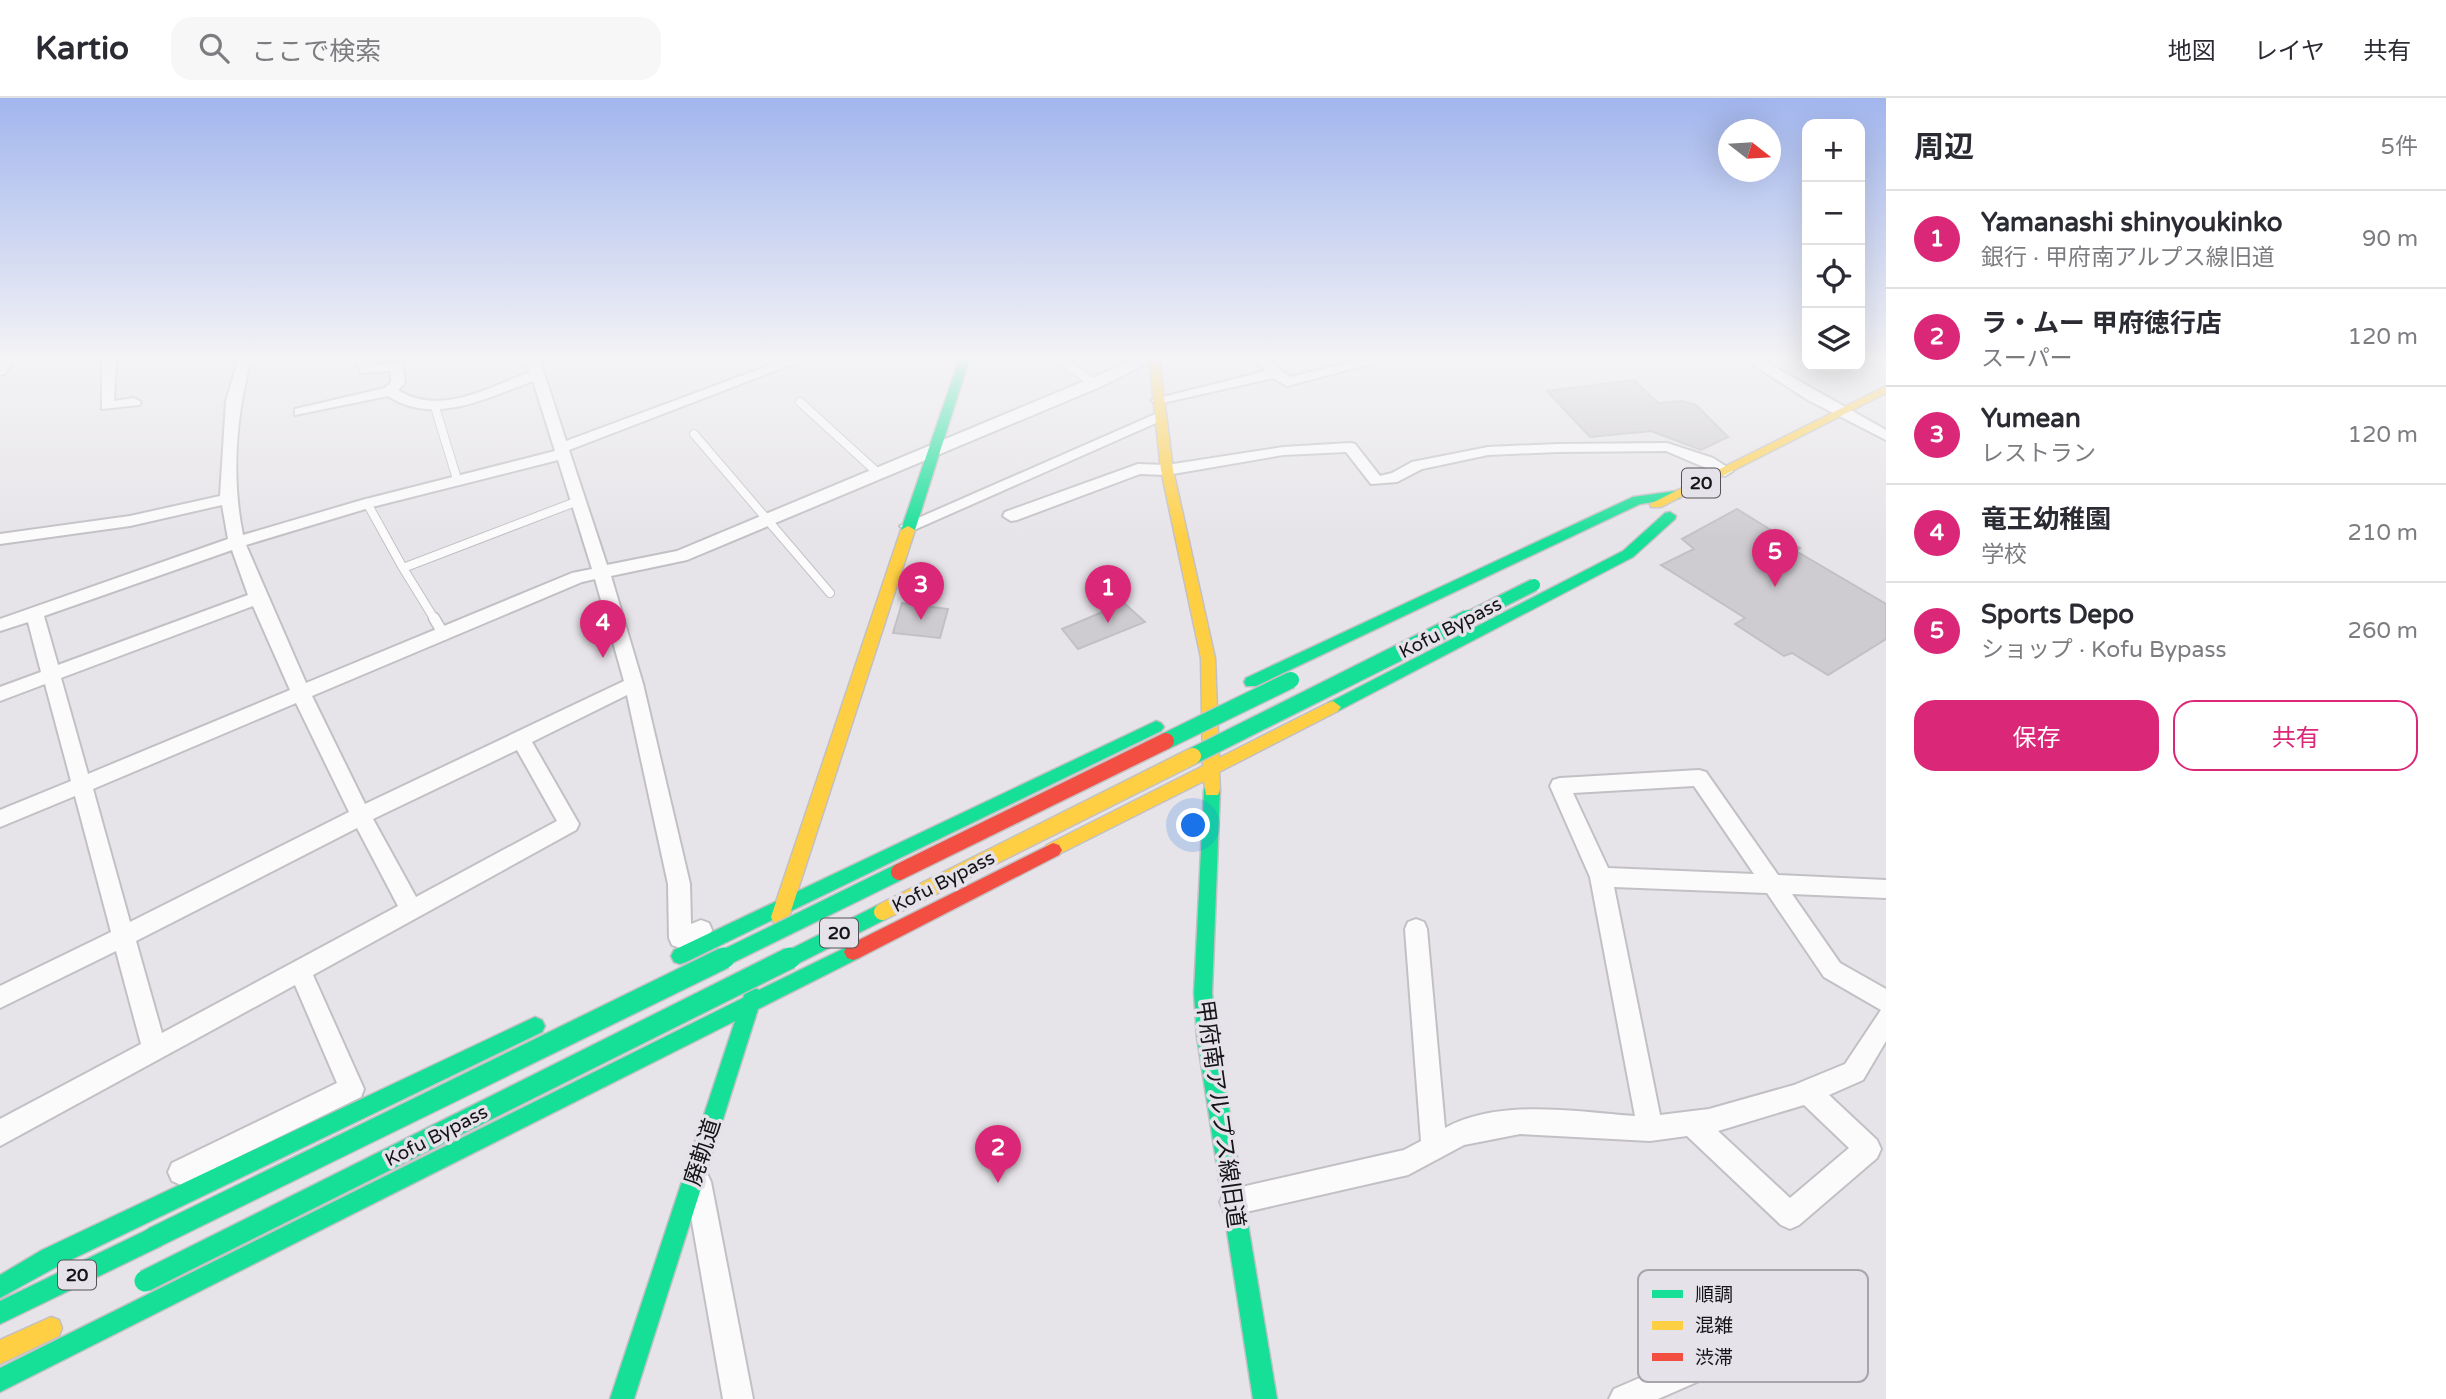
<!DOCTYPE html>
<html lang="ja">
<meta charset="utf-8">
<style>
:root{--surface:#fff;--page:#f7f7f7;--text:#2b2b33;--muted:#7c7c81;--line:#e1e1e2;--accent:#db2777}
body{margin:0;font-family:"Varela Round","Noto Sans JP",sans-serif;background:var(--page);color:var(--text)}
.controls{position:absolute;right:21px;top:21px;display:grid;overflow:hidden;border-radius:14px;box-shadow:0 7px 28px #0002}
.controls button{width:63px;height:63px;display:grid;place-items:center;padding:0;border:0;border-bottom:2px solid var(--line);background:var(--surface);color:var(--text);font:35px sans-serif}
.compass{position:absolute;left:1718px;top:21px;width:63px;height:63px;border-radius:50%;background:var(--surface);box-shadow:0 7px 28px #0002;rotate:107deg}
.you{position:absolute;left:1194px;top:728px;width:24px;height:24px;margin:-18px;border:5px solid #fff;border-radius:50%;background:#1a73e8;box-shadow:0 0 0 10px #1a73e833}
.badge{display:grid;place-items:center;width:46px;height:46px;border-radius:50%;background:var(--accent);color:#fff;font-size:23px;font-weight:700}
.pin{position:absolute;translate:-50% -58px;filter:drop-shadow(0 2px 4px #0008)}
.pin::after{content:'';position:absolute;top:37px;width:24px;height:21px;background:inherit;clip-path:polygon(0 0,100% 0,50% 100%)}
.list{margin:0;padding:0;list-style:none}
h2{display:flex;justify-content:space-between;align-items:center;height:91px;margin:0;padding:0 28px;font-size:30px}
h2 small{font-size:23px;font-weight:400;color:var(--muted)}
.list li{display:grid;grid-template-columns:46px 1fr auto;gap:21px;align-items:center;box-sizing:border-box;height:98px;padding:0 28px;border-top:2px solid var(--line)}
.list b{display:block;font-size:26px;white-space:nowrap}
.list p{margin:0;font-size:23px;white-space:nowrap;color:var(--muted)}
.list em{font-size:23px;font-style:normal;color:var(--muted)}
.actions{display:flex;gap:14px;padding:21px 28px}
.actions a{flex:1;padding:16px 0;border:2px solid var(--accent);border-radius:21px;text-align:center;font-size:24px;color:var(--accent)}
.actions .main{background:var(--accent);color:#fff}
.icon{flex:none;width:38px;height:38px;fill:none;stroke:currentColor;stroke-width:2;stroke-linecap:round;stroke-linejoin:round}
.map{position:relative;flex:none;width:1886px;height:1301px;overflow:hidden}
header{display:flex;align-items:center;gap:42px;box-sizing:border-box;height:98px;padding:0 35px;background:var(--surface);border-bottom:2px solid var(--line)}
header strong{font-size:33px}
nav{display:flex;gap:38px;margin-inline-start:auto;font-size:24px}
.search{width:490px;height:63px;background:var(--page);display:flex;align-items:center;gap:18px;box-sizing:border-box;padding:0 24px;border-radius:21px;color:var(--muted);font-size:26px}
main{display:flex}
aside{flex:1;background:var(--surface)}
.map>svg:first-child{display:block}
.building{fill:#ceccd0;stroke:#c2c0c4;stroke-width:2}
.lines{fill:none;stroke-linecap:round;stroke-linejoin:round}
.lane-far1-casing{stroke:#c2c0c4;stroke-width:10}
.lane-casing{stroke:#c2c0c4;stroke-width:13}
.street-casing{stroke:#c2c0c4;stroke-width:4}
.fast-casing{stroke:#c2c0c4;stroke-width:3}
.slow-casing{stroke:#c2c0c4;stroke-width:3}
.jam-casing{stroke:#c2c0c4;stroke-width:3}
.lane-far1{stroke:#fbfbfc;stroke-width:8}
.lane{stroke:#fbfbfc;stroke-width:10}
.street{fill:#fbfbfc;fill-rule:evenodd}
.fast{fill:#16e098;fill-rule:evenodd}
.slow{fill:#ffcf43;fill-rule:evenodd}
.jam{fill:#f24e42;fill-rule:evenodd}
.fast-bridge-far2-casing{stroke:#c2c0c4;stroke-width:15;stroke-linecap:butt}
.fast-bridge-far1-casing{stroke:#c2c0c4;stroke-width:19;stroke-linecap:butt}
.fast-bridge-casing{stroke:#c2c0c4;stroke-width:24;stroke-linecap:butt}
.slow-bridge-casing{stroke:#c2c0c4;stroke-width:19;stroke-linecap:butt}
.jam-bridge-casing{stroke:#c2c0c4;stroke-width:19;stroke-linecap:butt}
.fast-bridge-far2{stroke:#16e098;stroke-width:12}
.fast-bridge-far1{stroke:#16e098;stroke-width:16}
.fast-bridge{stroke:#16e098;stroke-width:21}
.slow-bridge{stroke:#ffcf43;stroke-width:16}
.jam-bridge{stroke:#f24e42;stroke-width:16}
.labels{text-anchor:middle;stroke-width:7;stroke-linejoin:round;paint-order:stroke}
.shield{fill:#e6e2ea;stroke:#545256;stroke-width:2}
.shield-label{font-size:18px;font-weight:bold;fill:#151416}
.street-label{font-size:19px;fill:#151416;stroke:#e6e2ea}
.near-street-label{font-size:23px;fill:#151416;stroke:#e6e2ea}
.key{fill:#e6e2ea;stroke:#a7a4aa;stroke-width:2}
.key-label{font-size:19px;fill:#151416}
</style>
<header>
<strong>Kartio</strong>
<div class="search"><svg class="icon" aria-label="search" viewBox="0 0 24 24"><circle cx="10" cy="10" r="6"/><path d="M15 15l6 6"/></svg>ここで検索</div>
<nav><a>地図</a><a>レイヤ</a><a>共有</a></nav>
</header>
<main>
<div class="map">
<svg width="1886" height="1301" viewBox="0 0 1886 1301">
<rect width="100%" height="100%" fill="#e6e4e8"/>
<path class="building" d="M 1634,282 L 1658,305 L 1682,303 L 1696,307 L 1728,339 L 1701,352 L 1651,333 L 1590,339 L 1547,293 Z
M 1737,411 L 1800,450 L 1796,453 L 1886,506 L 1886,541 L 1828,577 L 1792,555 L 1784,558 L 1735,526 L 1745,520 L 1661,467 L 1694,451 L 1682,441 Z
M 902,505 L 948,511 L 940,540 L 893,535 Z
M 1124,505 L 1145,524 L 1078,551 L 1062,531 Z"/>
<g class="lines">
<g class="lane-far1-casing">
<path id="lane-far1" d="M 1056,259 L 1095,286
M 800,304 L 879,376
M 435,309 L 457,381
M 694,336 L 830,495
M 367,405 L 403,470 L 578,403
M 403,470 L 435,522"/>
</g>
<g class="lane-casing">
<path id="lane" d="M 434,520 L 444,537"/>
</g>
<g class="street-casing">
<path id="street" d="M 0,259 L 14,259 L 5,276 L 0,277 Z
M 102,259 L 116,259 L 114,303 L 134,300 L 141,304 L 139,307 L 102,311 Z
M 239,259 L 251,261 C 236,318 231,379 243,437 L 362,402 L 555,353 L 533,283 C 486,300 434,328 388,298 L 295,317 L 295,311 L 385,290 L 391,284 L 391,273 L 361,275 L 355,259 L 369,259 L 371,267 L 402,265 L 405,285 L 398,292 C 440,319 489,289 530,274 L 525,259 L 539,259 L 566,343 L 792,259 L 811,259 L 569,352 L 607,467 L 677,453 L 1142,259 L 1160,259 L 1100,289 L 687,462 L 611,478 L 643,586 L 690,786 L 691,826 L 701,822 L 709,825 L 712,832 L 709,839 L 680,850 L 672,847 L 669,840 L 668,786 L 627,597 L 532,644 L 579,726 L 576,732 L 313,877 L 364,991 L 361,999 L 181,1087 L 172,1083 L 168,1074 L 172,1065 L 337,985 L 295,887 L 0,1048 L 0,1021 L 141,946 L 116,853 L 0,910 L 0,888 L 111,834 L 75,698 L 0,729 L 0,712 L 71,683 L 45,586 L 0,603 L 0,589 L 41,574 L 28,524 L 0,533 L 0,521 L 228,441 L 222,407 L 130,428 L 0,446 L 0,436 L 130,418 L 220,398 L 226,303 ZM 558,362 L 592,471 L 572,475 L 306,585 L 246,447 L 372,409 ZM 232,452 L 248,497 L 58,567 L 44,518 ZM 595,481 L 624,583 L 365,706 L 312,598 L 582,484 ZM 253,508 L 290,592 L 88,676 L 61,580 ZM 296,605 L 349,714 L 130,824 L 93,691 ZM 517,652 L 557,723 L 416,799 L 373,721 ZM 357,730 L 398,808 L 162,935 L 136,843 Z
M 1249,259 L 1264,259 L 1290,279 L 1373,259 L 1396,259 L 1287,288 L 1273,280 L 1158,306 L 1151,302 L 1266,273 Z
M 1741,259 L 1757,259 L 1886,332 L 1886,342 L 1808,302 Z
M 1160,314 L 1165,315 L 1165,321 L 914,432 L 908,433 L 900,428 Z
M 1350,345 L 1355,346 L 1380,378 L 1392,375 L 1412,364 L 1488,349 L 1558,346 L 1667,345 L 1713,360 L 1733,373 L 1725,378 L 1666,353 L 1558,354 L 1488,357 L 1422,371 L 1397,384 L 1371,386 L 1346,354 L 1283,357 L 1167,377 L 1140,376 L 1017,422 L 1011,423 L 1003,418 L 1005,414 L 1138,366 L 1167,367 L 1283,349 Z
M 1699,672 L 1706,674 L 1778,777 L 1886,782 L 1886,800 L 1792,796 L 1840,865 L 1886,891 L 1886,943 L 1863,982 L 1829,997 L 1877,1042 L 1881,1051 L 1877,1060 L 1799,1127 L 1790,1131 L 1781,1127 L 1687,1038 L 1650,1043 L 1520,1036 L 1464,1047 L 1408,1077 L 1233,1117 L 1224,1113 L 1220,1104 L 1224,1095 L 1233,1091 L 1404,1052 L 1421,1043 L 1405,831 L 1408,824 L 1416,821 L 1424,824 L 1427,831 L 1445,1030 C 1500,1000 1575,1014 1635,1018 L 1590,779 L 1550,688 L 1553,682 L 1560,680 ZM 1694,688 L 1754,776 L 1608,770 L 1573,695 ZM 1614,789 L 1767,795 L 1824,879 L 1881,912 L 1845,966 L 1794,987 L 1709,1011 L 1660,1017 ZM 1804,1007 L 1849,1050 L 1790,1100 L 1718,1033 Z
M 698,1071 L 707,1075 L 711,1084 L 753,1301 L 723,1301 L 685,1084 L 689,1075 Z
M 1783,1218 L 1793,1222 L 1797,1232 L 1793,1242 L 1658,1301 L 1609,1301 L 1614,1291 Z"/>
</g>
<g class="fast-casing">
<path id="fast" d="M 960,259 L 970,259 L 915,432 L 908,436 L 903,435 L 901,432 Z
M 1676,393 L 1680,394 L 1680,400 L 1640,406 L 1256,588 L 1246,588 L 1244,584 L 1246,580 L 1633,399 Z
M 1670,414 L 1676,418 L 1675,421 L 1633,459 L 1338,613 L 1328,613 L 1325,609 L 1328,605 L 1623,453 L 1665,415 Z
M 1156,623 L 1161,625 L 1164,629 L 1161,633 L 686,864 L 680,866 L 674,864 L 671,858 L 674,852 Z
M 1212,685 L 1218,687 L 1220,692 L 1212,895 L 1217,939 L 1277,1301 L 1253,1301 L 1197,939 L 1194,895 L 1204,692 L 1206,687 Z
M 853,846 L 859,848 L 862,854 L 859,860 L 758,911 L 634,1301 L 610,1301 L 735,923 L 0,1294 L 0,1270 L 743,900 L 746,892 L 753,889 L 759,892 Z
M 535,919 L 542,922 L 545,928 L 542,934 L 58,1168 L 0,1200 L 0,1177 L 42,1152 Z
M 153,1129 L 161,1132 L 164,1140 L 161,1148 L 0,1226 L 0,1203 Z"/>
</g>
<g class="slow-casing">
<path id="slow" d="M 1149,259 L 1159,259 L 1173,372 L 1215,560 L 1219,660 L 1328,605 L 1333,603 L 1341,609 L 1338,613 L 1219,674 L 1220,692 L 1218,697 L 1206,697 L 1204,683 L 1053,759 L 1047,757 L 1044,752 L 1047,747 L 1203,668 L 1201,560 L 1161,372 Z
M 1886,288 L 1886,295 L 1661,409 L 1651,409 L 1650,406 Z
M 908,428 L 915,432 L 789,819 L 786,825 L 780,827 L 774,825 L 771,819 L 901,432 Z
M 51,1219 L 59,1222 L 62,1230 L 59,1238 L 0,1266 L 0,1242 Z"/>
</g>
<g class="jam-casing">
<path id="jam" d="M 1053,745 L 1059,747 L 1062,752 L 1059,757 L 859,860 L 853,862 L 847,860 L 844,854 L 847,848 Z"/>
</g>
<use href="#lane-far1" class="lane-far1"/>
<use href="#lane" class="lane"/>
<use href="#street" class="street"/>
<use href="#fast" class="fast"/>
<use href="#slow" class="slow"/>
<use href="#jam" class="jam"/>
<g class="fast-bridge-far2-casing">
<path id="fast-bridge-far2" d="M 1464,522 L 1534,487"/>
</g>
<g class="fast-bridge-far1-casing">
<path id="fast-bridge-far1" d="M 1166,643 L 1291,582
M 1193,658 L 1468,520
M 720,862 L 899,774
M 787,862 L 882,814"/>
</g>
<g class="fast-bridge-casing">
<path id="fast-bridge" d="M 153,1140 L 724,860
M 145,1183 L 790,860"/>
</g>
<g class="slow-bridge-casing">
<path id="slow-bridge" d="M 882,814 L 1193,658"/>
</g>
<g class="jam-bridge-casing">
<path id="jam-bridge" d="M 899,774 L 1166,643"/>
</g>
<use href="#fast-bridge-far2" class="fast-bridge-far2"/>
<use href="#fast-bridge-far1" class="fast-bridge-far1"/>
<use href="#fast-bridge" class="fast-bridge"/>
<use href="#slow-bridge" class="slow-bridge"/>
<use href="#jam-bridge" class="jam-bridge"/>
</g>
<linearGradient id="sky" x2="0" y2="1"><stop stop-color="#a2b6ee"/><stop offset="0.59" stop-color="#f4f3f5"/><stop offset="1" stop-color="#f4f3f5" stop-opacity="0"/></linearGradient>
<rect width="1886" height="441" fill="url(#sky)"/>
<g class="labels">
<g class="shield">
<rect x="1682" y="370.5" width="38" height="29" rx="5"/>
<rect x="820" y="820.5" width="38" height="29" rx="5"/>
<rect x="58" y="1162.5" width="38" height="29" rx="5"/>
</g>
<g class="shield-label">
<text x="1701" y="391">20</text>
<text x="839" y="841">20</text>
<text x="77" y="1183">20</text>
</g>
<g class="street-label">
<text transform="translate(1450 529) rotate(-27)" y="7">Kofu Bypass</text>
<text transform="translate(943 783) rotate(-27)" y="7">Kofu Bypass</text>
<text transform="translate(436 1037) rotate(-27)" y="7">Kofu Bypass</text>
</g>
<g class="near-street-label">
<text transform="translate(1221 1016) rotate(82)" y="8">甲府南アルプス線旧道</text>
<text transform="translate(702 1054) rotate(-72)" y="8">廃軌道</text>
</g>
</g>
<rect x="1638" y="1172" width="230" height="112" rx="10" class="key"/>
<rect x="1652" y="1192" width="31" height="8" fill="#16e098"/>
<rect x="1652" y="1223" width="31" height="9" fill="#ffcf43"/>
<rect x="1652" y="1255" width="31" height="8" fill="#f24e42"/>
<g class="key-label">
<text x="1695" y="1203">順調</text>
<text x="1695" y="1234">混雑</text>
<text x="1695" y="1266">渋滞</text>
</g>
</svg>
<div class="controls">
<button>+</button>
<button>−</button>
<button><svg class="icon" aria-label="locate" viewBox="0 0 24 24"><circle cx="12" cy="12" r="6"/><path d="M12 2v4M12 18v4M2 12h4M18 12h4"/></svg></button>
<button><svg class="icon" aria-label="layers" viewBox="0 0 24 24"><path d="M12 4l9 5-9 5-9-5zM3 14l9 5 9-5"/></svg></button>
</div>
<svg class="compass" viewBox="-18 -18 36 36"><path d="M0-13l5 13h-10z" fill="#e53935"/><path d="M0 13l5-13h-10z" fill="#7c7c81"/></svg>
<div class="you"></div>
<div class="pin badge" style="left:1108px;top:525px">1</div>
<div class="pin badge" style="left:998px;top:1085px">2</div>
<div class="pin badge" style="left:921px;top:522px">3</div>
<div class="pin badge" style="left:603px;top:560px">4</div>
<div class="pin badge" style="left:1775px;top:489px">5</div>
</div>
<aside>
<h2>周辺<small>5件</small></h2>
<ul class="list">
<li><span class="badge">1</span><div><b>Yamanashi shinyoukinko</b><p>銀行 · 甲府南アルプス線旧道</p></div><em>90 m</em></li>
<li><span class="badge">2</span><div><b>ラ・ムー 甲府徳行店</b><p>スーパー</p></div><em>120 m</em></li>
<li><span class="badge">3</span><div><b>Yumean</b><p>レストラン</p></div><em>120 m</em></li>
<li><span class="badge">4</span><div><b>竜王幼稚園</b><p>学校</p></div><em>210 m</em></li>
<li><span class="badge">5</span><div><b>Sports Depo</b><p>ショップ · Kofu Bypass</p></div><em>260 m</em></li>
</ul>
<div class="actions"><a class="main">保存</a><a>共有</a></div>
</aside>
</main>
